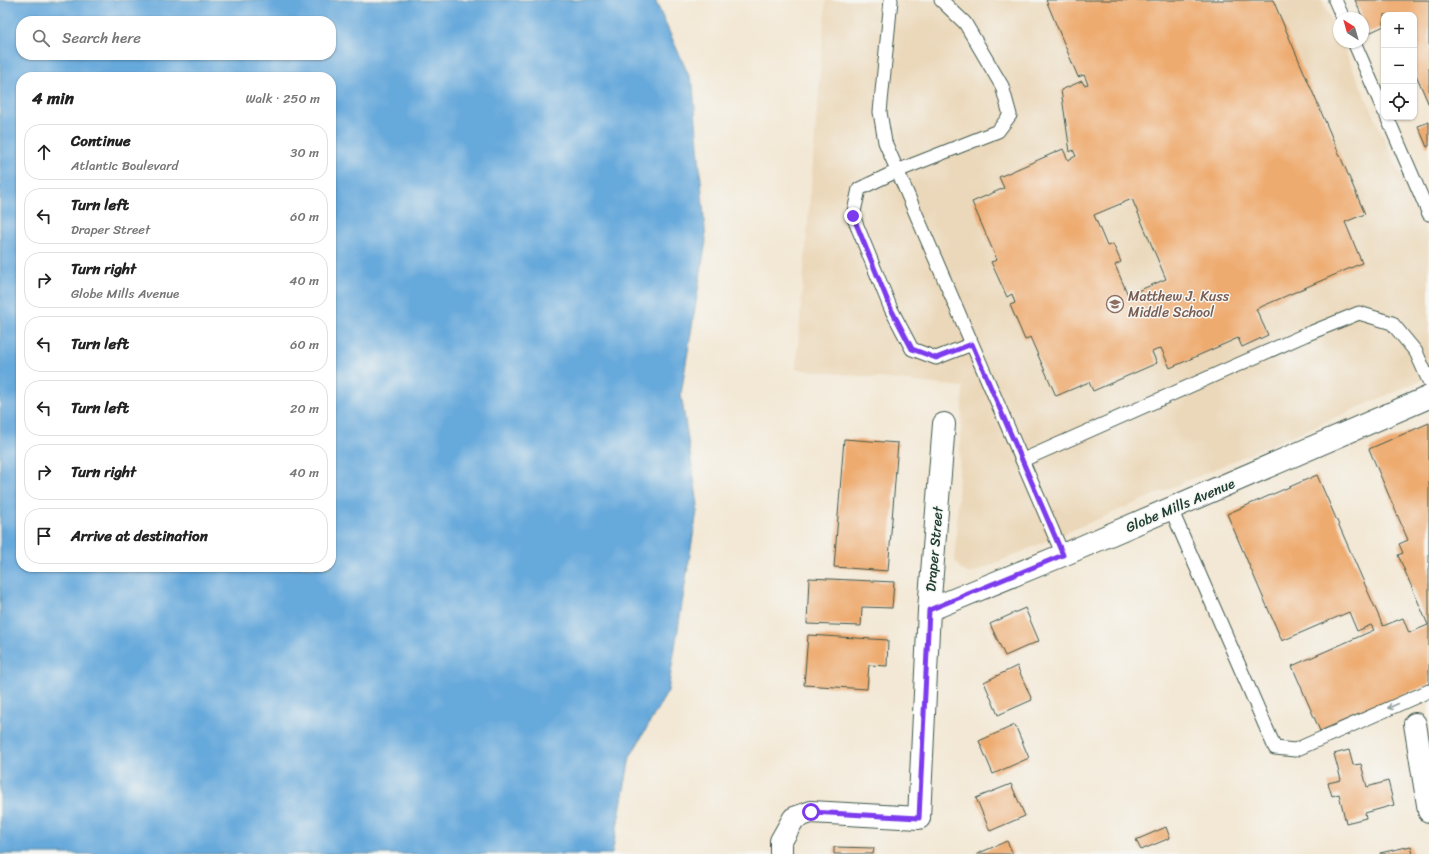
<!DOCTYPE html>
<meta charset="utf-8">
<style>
:root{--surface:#fff;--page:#f2f2f2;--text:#222;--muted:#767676;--line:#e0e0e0}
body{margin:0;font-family:Sriracha,sans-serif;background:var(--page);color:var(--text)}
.controls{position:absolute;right:12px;top:12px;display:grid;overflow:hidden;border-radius:8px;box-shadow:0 1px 3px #0004}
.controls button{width:36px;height:36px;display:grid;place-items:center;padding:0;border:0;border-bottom:1px solid var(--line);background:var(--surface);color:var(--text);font:20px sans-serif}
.compass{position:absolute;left:1333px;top:12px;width:36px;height:36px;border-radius:50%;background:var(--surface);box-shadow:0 1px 3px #0004;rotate:323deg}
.stop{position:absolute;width:12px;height:12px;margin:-9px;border:3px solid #7c3aed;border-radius:50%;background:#fff}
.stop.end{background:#7c3aed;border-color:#fff;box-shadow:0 1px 4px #0008}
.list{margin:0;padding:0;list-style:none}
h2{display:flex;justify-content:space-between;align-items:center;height:52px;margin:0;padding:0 16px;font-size:17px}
h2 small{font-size:13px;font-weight:400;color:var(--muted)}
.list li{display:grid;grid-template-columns:26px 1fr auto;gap:12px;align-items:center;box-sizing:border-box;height:56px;margin:0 8px 8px;padding:0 8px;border:1px solid var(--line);border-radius:16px}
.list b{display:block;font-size:15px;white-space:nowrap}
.list p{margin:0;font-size:13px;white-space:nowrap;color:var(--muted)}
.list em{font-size:13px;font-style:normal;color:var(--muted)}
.icon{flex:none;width:22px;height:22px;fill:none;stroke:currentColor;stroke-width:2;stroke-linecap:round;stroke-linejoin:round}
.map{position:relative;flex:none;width:1429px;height:854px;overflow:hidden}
.search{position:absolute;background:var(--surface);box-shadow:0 1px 3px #0004;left:16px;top:16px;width:320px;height:44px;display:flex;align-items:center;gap:10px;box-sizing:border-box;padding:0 14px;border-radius:16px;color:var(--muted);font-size:15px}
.panel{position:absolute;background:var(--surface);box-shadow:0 1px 3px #0004;left:16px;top:72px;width:320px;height:500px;border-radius:16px}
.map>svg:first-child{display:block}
.built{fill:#ebd8ba}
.water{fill:#66a9db;stroke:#427388;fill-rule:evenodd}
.building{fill:#eeab70;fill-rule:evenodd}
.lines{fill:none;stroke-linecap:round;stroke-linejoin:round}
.lane-casing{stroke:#3f574c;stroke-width:15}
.street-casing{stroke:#3f574c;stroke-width:24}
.lane{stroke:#fff;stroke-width:13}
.street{stroke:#fff;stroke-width:22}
.oneway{stroke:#8f9e9a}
.route{stroke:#7c3aed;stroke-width:5}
.labels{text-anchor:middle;stroke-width:3;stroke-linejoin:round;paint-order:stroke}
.education-label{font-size:14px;fill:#785e54;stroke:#f6f6f2;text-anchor:start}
.street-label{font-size:14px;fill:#1f3d34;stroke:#f6f6f2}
</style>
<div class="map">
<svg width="1429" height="854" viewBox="0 0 1429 854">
<rect width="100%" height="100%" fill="#f6f6f2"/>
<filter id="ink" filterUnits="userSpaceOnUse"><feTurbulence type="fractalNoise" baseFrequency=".025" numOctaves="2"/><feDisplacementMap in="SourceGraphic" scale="8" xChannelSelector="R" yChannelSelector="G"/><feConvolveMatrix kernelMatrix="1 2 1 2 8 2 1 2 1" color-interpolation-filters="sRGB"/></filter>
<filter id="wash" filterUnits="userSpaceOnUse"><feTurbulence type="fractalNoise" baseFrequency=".012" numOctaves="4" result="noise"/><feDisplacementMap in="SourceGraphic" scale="16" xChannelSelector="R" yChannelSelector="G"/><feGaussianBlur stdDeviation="0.9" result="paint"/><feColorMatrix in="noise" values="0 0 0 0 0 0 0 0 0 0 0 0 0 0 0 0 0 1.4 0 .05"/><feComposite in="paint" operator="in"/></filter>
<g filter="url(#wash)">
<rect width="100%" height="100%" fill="#f3e8d5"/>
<path class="built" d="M 826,0 L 1322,0 L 1339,38 L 1339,42 L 1341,42 L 1429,238 L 1429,377 L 970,574 L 961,570 L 955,561 L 963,387 L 796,369 Z"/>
<path class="water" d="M 0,0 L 655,0 L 693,85 L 706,241 L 681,394 L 698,505 L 668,691 L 630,757 L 612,854 L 0,854 ZM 21,21 L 331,21 L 331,55 L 21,55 ZM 21,77 L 331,77 L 331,567 L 21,567 Z"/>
<g id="blocks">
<path class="building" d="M 1046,0 L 1273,0 L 1365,214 L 1345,222 L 1362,263 L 1256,309 L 1268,335 L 1242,347 L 1238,338 L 1170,368 L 1161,348 L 1152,352 L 1157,363 L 1093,391 L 1089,382 L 1056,396 L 1030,337 L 1025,340 L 1010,305 L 1015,303 L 1012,294 L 1007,297 L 991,262 L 997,260 L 972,202 L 1004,188 L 999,177 L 1063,149 L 1068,160 L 1076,156 L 1073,150 L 1070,152 L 1061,90 L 1082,81 L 1084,85 L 1088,84 L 1084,75 L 1078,77 ZM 1132,199 L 1166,279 L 1128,295 L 1115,265 L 1121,262 L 1113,244 L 1107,246 L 1094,215 Z
M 1355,0 L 1429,0 L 1429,105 L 1414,70 L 1414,15 L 1384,15 L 1384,26 L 1369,33 Z
M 1429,122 L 1429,146 L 1427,147 L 1418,126 Z
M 1429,423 L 1429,684 L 1320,731 L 1292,666 L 1374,630 L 1371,625 L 1357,631 L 1349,612 L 1282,641 L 1227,514 L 1317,475 L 1383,626 L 1403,618 L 1409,633 L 1428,625 L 1398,555 L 1403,553 L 1399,544 L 1408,540 L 1369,449 Z
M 844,439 L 898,443 L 888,571 L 834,567 Z
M 809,578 L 894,582 L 892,608 L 862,607 L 861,626 L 807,624 Z
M 1025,608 L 1039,641 L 1005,656 L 990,624 Z
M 808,635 L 888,640 L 887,666 L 869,665 L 867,689 L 804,685 Z
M 1017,666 L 1032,700 L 998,715 L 984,682 Z
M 1015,725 L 1029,758 L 993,774 L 979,741 Z
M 1349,750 L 1353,765 L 1361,764 L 1367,787 L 1388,781 L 1394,805 L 1365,813 L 1366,818 L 1346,823 L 1339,794 L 1332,796 L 1328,783 L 1341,780 L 1334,754 Z
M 1011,784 L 1025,816 L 990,831 L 976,798 Z
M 1166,827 L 1170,838 L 1141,850 L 1136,840 Z
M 1007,841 L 1013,854 L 977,854 Z
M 1411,846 L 1413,854 L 1380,854 L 1380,853 Z
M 834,847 L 874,848 L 873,854 L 834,854 Z"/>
</g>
</g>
<g filter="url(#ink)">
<use href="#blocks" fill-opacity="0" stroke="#3f574c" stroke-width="1"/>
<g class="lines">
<g class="lane-casing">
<path id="lane" d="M 891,0 L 880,112 L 885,142 L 1063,555
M 941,0 L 965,23 L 1002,86 L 1010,115 L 998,131 L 897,171 L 859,189 L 853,216 L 891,309 L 912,349 L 936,358 L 972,344
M 1335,0 L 1343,18
M 1354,42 L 1384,111
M 1387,117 L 1429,214
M 1023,460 L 1305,335 L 1359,313 L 1392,323 L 1416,352 L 1429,381
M 1171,509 L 1275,748 L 1295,750 L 1429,691"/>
</g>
<g class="street-casing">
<path id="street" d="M 929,610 L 1063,555 L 1429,397
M 1415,724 L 1429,811
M 781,854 L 781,841 L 794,818 L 811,812 L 919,818 L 929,610 L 944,424"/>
</g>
<use href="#lane" class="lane"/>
<use href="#street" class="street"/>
</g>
<defs><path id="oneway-shaft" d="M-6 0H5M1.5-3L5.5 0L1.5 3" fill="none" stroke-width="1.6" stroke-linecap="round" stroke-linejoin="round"/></defs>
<use class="oneway" href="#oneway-shaft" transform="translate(1393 706) rotate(156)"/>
</g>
<g class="lines" filter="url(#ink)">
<path class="route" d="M 811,812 L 919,818 L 929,610 L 1063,555 L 972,344 L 936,358 L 912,349 L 891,309 L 853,216"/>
</g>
<defs>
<g id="school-ring" transform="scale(0.9)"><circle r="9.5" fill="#f6f6f2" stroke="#8d6e63" stroke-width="1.5"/><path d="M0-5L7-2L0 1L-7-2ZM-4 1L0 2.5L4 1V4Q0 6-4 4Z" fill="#8d6e63"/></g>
</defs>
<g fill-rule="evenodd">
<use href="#school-ring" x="1115" y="304"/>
</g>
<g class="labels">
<g class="education-label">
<text x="1128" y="301">Matthew J. Kuss<tspan x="1128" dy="16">Middle School</tspan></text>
</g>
<g class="street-label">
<text transform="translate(1180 505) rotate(-23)" y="5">Globe Mills Avenue</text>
<text transform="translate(934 549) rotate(-85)" y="5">Draper Street</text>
</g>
</g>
</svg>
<div class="controls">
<button>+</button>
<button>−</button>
<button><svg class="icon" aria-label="locate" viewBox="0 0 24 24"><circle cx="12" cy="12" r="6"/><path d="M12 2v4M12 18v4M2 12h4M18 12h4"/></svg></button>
</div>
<svg class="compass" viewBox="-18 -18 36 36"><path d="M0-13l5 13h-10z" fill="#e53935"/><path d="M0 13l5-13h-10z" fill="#767676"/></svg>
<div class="stop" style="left:811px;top:812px"></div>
<div class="stop end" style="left:853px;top:216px"></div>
<div class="search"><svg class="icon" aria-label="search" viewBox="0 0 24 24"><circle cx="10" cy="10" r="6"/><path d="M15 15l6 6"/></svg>Search here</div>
<section class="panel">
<h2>4 min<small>Walk · 250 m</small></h2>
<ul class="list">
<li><svg class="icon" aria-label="ahead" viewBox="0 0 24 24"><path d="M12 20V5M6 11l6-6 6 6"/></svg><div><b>Continue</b><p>Atlantic Boulevard</p></div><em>30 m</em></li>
<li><svg class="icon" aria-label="left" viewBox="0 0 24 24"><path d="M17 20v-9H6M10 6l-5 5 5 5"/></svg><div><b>Turn left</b><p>Draper Street</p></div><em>60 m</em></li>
<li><svg class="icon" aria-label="right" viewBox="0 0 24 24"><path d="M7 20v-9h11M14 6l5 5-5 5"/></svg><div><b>Turn right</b><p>Globe Mills Avenue</p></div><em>40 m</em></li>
<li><svg class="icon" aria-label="left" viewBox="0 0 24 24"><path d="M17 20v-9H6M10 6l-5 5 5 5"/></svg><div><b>Turn left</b></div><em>60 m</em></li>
<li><svg class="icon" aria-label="left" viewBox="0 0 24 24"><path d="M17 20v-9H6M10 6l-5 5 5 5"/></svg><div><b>Turn left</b></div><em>20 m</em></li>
<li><svg class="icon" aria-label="right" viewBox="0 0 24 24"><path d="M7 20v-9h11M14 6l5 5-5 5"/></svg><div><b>Turn right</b></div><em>40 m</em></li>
<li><svg class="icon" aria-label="arrive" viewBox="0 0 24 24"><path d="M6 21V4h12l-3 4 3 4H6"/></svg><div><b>Arrive at destination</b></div></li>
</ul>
</section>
</div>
